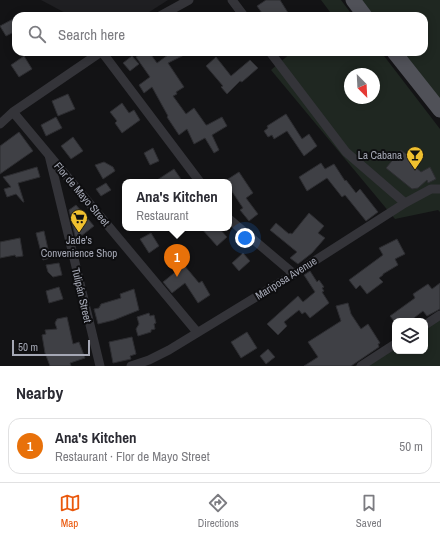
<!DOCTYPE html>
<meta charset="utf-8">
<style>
:root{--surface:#fff;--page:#f2f2f3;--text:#2b2b33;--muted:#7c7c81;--line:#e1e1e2;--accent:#ea580c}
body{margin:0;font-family:"Archivo Narrow",sans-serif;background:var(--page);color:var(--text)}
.controls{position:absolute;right:12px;bottom:12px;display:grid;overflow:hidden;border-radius:8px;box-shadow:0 2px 10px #0003}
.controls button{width:36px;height:36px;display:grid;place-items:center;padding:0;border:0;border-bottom:1px solid var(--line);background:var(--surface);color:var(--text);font:20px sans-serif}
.compass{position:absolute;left:344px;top:68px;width:36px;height:36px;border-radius:50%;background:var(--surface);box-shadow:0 2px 10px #0003;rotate:156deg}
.scale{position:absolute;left:12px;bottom:10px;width:78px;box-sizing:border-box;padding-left:4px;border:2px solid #a5a8b5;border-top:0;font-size:11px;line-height:14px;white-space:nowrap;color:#a5a8b5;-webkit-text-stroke:3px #0e0e10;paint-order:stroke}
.you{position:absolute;left:245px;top:238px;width:14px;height:14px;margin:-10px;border:3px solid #fff;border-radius:50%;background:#1a73e8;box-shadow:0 0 0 6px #1a73e833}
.badge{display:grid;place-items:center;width:26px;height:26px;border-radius:50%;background:var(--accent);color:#fff;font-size:13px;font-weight:700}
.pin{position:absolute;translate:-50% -33px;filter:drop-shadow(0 1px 2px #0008)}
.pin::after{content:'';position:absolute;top:21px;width:14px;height:12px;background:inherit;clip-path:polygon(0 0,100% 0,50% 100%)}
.popup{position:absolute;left:122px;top:179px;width:110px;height:52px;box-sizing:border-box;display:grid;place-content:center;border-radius:8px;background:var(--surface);filter:drop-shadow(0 1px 3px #0005);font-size:13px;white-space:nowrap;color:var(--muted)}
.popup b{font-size:15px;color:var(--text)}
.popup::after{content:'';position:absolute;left:50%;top:100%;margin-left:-8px;border:8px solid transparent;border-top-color:var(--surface)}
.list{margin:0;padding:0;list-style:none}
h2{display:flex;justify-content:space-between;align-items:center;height:52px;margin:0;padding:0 16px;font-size:17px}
h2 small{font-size:13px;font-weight:400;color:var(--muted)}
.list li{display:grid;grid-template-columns:26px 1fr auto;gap:12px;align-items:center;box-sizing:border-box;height:56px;margin:0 8px 8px;padding:0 8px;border:1px solid var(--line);border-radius:12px}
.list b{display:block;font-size:15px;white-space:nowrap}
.list p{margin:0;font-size:13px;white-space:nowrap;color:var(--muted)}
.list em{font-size:13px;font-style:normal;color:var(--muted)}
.icon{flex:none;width:22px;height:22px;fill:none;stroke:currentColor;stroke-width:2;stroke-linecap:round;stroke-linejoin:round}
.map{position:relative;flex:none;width:440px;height:366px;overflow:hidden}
.search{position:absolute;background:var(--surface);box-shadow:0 2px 10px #0003;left:12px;right:12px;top:12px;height:44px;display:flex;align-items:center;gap:10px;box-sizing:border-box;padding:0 14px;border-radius:12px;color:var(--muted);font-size:15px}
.sheet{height:116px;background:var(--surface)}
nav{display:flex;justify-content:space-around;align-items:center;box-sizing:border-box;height:56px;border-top:1px solid var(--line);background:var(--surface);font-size:11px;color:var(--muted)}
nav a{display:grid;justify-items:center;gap:2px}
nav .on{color:var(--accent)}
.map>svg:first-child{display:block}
.built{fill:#1f1f22}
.green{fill:#1f2721;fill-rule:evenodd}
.building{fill:#3f4045;stroke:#2d2d31}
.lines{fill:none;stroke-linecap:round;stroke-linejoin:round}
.street{stroke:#343439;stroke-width:9}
.primary{stroke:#505158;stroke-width:15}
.labels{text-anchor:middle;stroke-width:4;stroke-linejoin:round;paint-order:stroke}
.poi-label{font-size:11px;fill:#a5a8b5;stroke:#0e0e10;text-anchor:end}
.street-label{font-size:11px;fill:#a5a8b5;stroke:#0e0e10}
</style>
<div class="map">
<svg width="440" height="366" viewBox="0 0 440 366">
<rect width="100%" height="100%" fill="#131315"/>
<path class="built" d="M 41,0 L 168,0 L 143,16 L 71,16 Z"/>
<path class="green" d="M 321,0 L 341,0 L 353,16 L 333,16 Z
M 357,0 L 440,0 L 440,109 L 397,52 L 424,52 L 424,16 L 370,16 Z
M 292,52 L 381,52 L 440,129 L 440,212 L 438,210 L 395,219 L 271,70 ZM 350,74 L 374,74 L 374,98 L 350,98 Z
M 440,312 L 440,366 L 355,366 L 395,341 L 395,351 L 425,351 L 425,321 Z"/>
<path class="building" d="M 266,0 L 280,0 L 290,16 L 264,16 L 257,6 Z
M 13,19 L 16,25 L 16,31 L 6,36 L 0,26 Z
M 143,52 L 149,52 L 157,63 L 172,52 L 190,52 L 168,63 L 184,87 L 176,92 L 177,94 L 173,96 L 186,114 L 194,108 L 206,125 L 207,125 L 222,117 L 227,126 L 212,135 L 219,150 L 214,153 L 205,138 L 194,144 L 187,129 L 179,135 L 167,117 L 168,116 L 152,87 L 144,93 L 139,85 L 150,77 L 136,57 Z
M 24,56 L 32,69 L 19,77 L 11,65 Z
M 132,56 L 139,64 L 130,71 L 123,63 Z
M 216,57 L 231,76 L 250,60 L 258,68 L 242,82 L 240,81 L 227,94 L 221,87 L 223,86 L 206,66 Z
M 68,94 L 75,109 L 58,116 L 52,101 Z
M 122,103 L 129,113 L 134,110 L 140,120 L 122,133 L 115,123 L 117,121 L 110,112 Z
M 286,114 L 302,139 L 309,134 L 317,146 L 304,156 L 287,131 L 274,139 L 272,135 L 268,137 L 264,131 L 268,128 L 267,126 Z
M 56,117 L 62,128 L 46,136 L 41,125 Z
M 19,132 L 33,151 L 0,174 L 0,146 Z
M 73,137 L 83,151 L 71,159 L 61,146 Z
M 153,148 L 159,161 L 150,165 L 144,153 Z
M 401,150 L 410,157 L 413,165 L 421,172 L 430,167 L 436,179 L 428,183 L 427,180 L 418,188 L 412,189 L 386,168 Z
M 104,162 L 113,167 L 115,171 L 103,179 L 95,165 Z
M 321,163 L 325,169 L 334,164 L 345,181 L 346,180 L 356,193 L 360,189 L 378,212 L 366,221 L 345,195 L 342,197 L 327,178 L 307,191 L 299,177 Z
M 37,167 L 40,177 L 18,183 L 24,202 L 23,202 L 16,194 L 7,197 L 4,189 L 11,187 L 3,177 Z
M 174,169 L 183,182 L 154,182 Z
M 239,172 L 253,193 L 246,198 L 258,214 L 249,221 L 240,210 L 243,208 L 229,187 L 229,182 L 225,181 Z
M 106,183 L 111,190 L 101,196 L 96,189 Z
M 76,205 L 94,226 L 76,240 L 69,210 Z
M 309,213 L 324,226 L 318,233 L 325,238 L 312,253 L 298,264 L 290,258 L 297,252 L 270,230 L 276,223 L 289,234 L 290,233 L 292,234 Z
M 201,228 L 219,228 L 227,237 L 217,246 Z
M 44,231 L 50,258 L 43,260 L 36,233 Z
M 151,233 L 159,246 L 149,253 L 140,239 Z
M 20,238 L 23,256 L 16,257 L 15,255 L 0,258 L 0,242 Z
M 397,239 L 405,254 L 395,259 L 398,265 L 383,274 L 383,275 L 379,278 L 383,282 L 367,294 L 360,285 L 356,289 L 349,280 L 383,255 L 379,248 Z
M 243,253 L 250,261 L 239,271 L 232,263 Z
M 59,263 L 62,275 L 53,277 L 48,272 L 46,265 Z
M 184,265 L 199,283 L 202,281 L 210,295 L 198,303 L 185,283 L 172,293 L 163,282 Z
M 310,271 L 317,282 L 319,280 L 324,287 L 322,288 L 324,291 L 322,292 L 329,303 L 310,318 L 305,312 L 302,314 L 299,310 L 284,322 L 287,326 L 278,335 L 267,324 L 298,296 L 303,302 L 315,292 L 304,275 Z
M 440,283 L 440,309 L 427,316 L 423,311 L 410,321 L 394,321 L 390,316 L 415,298 L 413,294 L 428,284 L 432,289 Z
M 59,287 L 63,299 L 49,303 L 46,291 Z
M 134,289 L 139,310 L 114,320 L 98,324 L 94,309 L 99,308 L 101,304 L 121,298 L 120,294 Z
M 348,303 L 351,314 L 361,329 L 368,324 L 380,343 L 378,344 L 379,347 L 351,366 L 304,366 L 318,357 L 308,342 L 341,321 L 336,306 Z
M 149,313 L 150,316 L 154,315 L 156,323 L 154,324 L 155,329 L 151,330 L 151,332 L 138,336 L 136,329 L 139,324 L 137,317 Z
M 67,317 L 73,344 L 79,342 L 85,358 L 70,363 L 71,366 L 50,366 L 45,353 L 42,335 L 46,334 L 45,330 L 57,329 L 55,323 L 57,319 Z
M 247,332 L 257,348 L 241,358 L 231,342 Z
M 132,337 L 136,354 L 130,356 L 131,359 L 113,363 L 109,342 Z
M 268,349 L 275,357 L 266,364 L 260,356 Z"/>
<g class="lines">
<path class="street" d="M 232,0 L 244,16
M 160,16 L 189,0
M 102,52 L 200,182
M 270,52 L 346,152 L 405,203
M 13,112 L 197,332
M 0,124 L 13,112 L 101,52
M 49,155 L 100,366
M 229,219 L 294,274
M 425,325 L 440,315
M 131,366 L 149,360 L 169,350 L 294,274 L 405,203 L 431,189 L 440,189
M 361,366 L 395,344"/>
<path class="primary" d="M 353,0 L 365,16
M 394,52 L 440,110"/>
</g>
<defs>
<g id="bar-pin" transform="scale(0.9)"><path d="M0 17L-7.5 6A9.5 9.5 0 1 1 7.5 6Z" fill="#f0c02f" stroke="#0e0e10"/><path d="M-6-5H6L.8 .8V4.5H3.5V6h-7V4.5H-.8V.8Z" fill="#111"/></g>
<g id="supermarket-pin" transform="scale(0.9)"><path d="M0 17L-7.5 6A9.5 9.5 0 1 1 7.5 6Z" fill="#f0c02f" stroke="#0e0e10"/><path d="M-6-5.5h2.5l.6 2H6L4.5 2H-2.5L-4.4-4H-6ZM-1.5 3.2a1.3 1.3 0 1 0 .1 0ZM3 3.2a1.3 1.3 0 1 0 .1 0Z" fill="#111"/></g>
</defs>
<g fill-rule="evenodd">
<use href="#bar-pin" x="415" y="155"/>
<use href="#supermarket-pin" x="79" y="218"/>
</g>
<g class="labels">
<g class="poi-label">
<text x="402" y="159">La Cabana</text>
<text x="79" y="244" text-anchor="middle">Jade's<tspan x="79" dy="13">Convenience Shop</tspan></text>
</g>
<g class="street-label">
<text transform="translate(82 194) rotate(50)" y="4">Flor de Mayo Street</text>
<text transform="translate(286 278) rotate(-32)" y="4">Mariposa Avenue</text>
<text transform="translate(82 295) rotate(77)" y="4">Tulipán Street</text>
</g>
</g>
</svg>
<div class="controls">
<button><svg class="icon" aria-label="layers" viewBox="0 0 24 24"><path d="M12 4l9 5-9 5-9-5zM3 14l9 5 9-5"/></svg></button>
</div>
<svg class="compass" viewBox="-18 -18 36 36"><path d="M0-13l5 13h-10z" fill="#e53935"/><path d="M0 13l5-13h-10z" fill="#7c7c81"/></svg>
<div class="scale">50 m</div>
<div class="you"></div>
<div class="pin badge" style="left:177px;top:277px;background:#e8710a">1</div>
<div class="popup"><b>Ana's Kitchen</b>Restaurant</div>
<div class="search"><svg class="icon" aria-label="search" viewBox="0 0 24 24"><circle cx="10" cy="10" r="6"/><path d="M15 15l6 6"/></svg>Search here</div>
</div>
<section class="sheet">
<h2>Nearby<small></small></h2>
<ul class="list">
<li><span class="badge" style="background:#e8710a">1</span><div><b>Ana's Kitchen</b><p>Restaurant · Flor de Mayo Street</p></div><em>50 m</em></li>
</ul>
</section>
<nav>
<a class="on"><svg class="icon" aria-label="map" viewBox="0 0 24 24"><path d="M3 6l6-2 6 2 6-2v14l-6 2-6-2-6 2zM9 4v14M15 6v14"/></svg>Map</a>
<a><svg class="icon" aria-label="directions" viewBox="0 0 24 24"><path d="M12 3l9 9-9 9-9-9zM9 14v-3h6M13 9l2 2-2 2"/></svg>Directions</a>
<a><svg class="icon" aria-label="saved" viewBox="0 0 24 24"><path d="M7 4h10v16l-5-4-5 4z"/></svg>Saved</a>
</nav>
